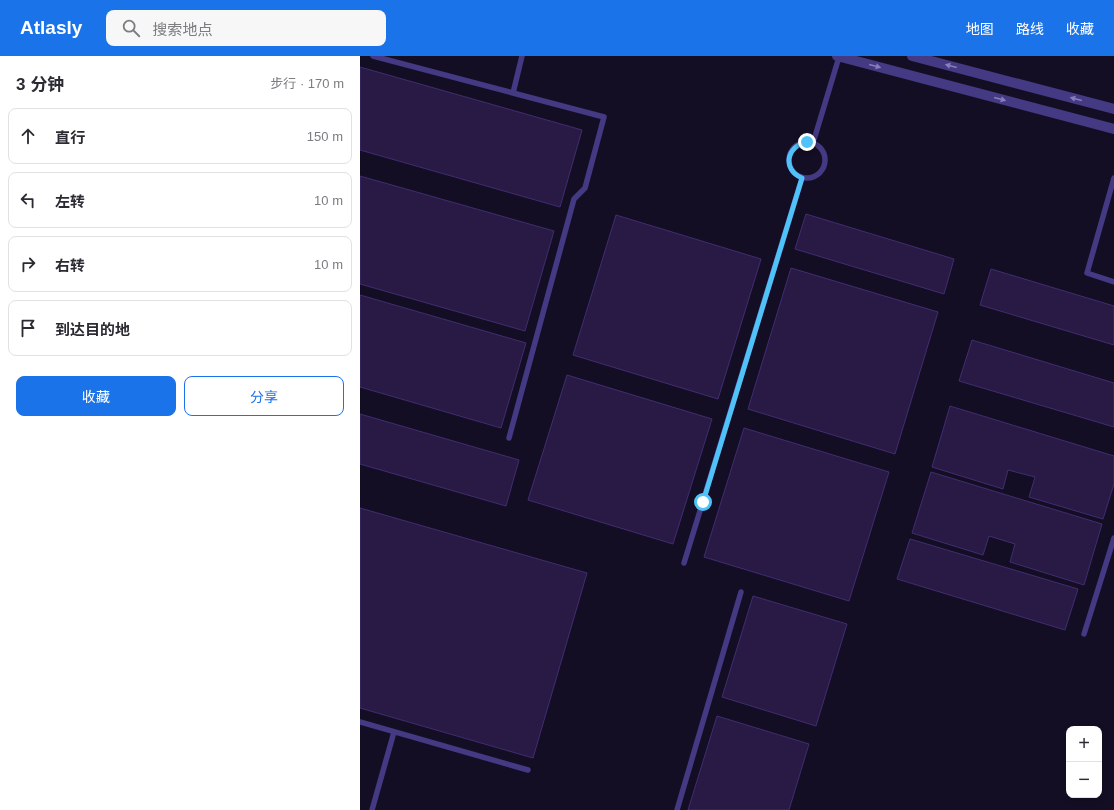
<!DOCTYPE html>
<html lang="zh">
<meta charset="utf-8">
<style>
:root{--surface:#fff;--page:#f7f7f7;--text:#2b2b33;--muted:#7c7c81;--line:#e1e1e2;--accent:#1a73e8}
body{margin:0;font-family:Helvetica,"Noto Sans SC",sans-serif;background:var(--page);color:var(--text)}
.controls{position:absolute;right:12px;bottom:12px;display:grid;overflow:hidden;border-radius:8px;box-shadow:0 2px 6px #0003}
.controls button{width:36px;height:36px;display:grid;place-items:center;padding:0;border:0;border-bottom:1px solid var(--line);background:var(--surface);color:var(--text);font:20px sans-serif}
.stop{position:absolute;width:12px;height:12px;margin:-9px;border:3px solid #4fc3f7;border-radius:50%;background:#fff}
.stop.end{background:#4fc3f7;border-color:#fff;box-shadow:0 1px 4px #0008}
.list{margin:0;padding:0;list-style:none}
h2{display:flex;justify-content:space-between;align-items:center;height:52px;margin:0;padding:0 16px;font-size:17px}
h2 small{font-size:13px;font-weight:400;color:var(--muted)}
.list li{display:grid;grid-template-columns:26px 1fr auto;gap:12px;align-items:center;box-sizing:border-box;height:56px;margin:0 8px 8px;padding:0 8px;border:1px solid var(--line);border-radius:8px}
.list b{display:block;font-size:15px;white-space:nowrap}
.list em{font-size:13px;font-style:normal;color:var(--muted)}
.actions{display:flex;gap:8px;padding:12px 16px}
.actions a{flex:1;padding:9px 0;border:1px solid var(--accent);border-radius:8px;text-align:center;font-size:14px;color:var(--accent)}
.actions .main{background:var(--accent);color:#fff}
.icon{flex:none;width:22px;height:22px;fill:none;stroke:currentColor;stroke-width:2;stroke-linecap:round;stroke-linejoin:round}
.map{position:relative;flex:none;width:754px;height:754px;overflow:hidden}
header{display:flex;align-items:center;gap:24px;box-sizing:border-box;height:56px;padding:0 20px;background:var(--accent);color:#fff}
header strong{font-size:19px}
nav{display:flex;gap:22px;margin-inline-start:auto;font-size:14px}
.search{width:280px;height:36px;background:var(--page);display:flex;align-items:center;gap:10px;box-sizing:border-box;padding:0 14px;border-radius:8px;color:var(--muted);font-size:15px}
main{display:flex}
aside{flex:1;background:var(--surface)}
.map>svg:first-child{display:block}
.building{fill:#281a45;stroke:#412d71}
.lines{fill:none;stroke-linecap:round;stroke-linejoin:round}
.service{stroke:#443983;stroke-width:5.5}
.tertiary{stroke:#443983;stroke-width:10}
.oneway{fill:#887dbb}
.route{stroke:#4fc3f7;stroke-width:5}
</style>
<header>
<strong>Atlasly</strong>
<div class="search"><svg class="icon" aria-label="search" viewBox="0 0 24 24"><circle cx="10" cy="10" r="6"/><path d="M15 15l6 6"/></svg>搜索地点</div>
<nav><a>地图</a><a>路线</a><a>收藏</a></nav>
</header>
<main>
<aside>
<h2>3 分钟<small>步行 · 170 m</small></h2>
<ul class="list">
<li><svg class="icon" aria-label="ahead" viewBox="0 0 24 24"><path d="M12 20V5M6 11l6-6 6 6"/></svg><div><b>直行</b></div><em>150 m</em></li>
<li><svg class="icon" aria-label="left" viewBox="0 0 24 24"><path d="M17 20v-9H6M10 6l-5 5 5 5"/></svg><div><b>左转</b></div><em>10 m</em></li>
<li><svg class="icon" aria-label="right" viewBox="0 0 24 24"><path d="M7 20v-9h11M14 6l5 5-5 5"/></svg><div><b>右转</b></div><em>10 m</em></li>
<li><svg class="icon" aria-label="arrive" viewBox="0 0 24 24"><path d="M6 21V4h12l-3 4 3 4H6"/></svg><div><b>到达目的地</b></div></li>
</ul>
<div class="actions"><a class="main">收藏</a><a>分享</a></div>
</aside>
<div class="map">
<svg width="754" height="754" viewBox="0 0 754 754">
<rect width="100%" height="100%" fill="#140e24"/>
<path class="building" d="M 0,11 L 222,74 L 200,151 L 0,94 Z
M 0,120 L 194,175 L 165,275 L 0,228 Z
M 446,158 L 594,203 L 584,238 L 435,193 Z
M 256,159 L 401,203 L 358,343 L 213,299 Z
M 431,212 L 578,256 L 535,398 L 388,353 Z
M 631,213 L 754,250 L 754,289 L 620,249 Z
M 0,239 L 166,287 L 141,372 L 0,331 Z
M 612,284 L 754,327 L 754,371 L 599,325 Z
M 207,319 L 352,363 L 313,488 L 168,444 Z
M 590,350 L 754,400 L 754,428 L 743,463 L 669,441 L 675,421 L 648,414 L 643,433 L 572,411 Z
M 0,358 L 159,404 L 146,450 L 0,408 Z
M 384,372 L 529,416 L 489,545 L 344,501 Z
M 571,416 L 742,468 L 724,529 L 650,506 L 655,488 L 629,480 L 623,499 L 552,477 Z
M 0,452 L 227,517 L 173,702 L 0,652 Z
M 550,483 L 718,533 L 705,574 L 537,523 Z
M 393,540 L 487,568 L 456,670 L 362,641 Z
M 357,660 L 449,688 L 429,754 L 328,754 Z"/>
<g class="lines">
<path class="service" d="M 13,0 L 153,37
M429 104a18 18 0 1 1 36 0a18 18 0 1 1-36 0Z
M 453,87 L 479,1
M 754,122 L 727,217 L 754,226
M 149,382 L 214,143 L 225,132 L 244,61 L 153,37 L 162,0
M 324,507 L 442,122
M 724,578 L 754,482
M 0,666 L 168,714
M 12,754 L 34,676
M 317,754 L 381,536"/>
<path class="tertiary" d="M 477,0 L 754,73
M 552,0 L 754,53"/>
</g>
<defs><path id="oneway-solid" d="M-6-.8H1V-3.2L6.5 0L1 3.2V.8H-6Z"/></defs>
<g class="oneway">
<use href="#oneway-solid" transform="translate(515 10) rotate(15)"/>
<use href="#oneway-solid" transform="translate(591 10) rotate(-165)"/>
<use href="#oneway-solid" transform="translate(640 43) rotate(15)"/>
<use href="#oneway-solid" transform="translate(716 43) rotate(-165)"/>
</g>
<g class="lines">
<path class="route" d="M 343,446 L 442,122 C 422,114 426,90 447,86"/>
</g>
</svg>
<div class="controls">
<button>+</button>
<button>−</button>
</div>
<div class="stop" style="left:343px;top:446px"></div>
<div class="stop end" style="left:447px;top:86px"></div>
</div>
</main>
